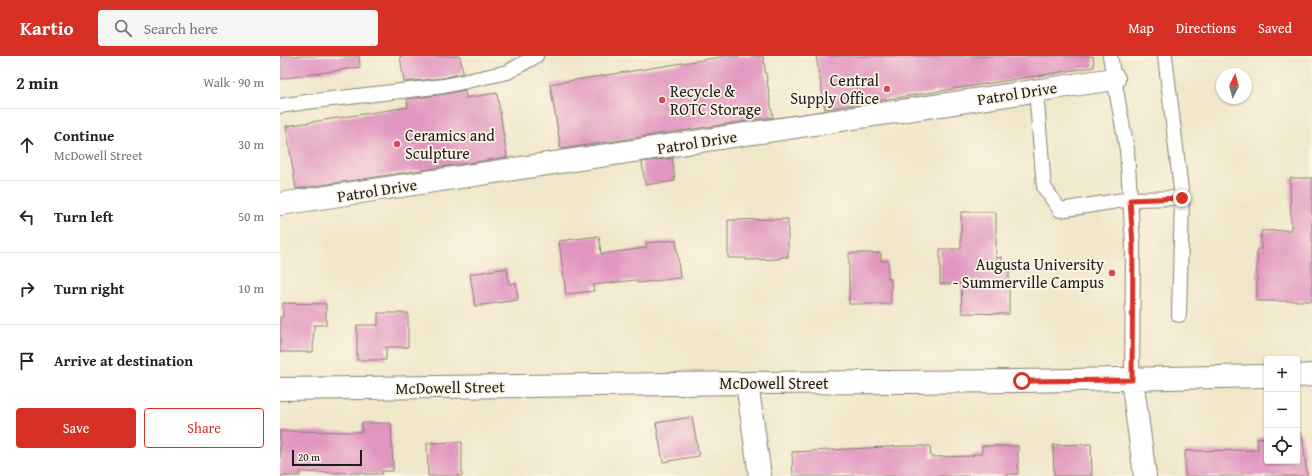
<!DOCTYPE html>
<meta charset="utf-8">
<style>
:root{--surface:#fff;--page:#f6f6f6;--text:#222;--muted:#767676;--line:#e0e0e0;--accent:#d93025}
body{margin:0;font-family:"Gentium Book Plus",serif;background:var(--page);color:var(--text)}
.controls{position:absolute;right:12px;bottom:12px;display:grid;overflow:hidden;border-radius:4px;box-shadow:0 1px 3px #0004}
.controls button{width:36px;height:36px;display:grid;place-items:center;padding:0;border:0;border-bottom:1px solid var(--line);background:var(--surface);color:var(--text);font:20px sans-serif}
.compass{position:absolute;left:936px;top:12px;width:36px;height:36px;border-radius:50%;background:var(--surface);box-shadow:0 1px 3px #0004;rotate:6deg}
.scale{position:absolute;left:12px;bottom:10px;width:70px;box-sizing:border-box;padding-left:4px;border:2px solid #1c1c1c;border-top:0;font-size:11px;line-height:14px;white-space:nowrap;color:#1c1c1c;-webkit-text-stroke:3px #fcf5e5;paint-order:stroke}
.stop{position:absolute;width:12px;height:12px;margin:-9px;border:3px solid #d93025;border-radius:50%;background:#fff}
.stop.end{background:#d93025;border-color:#fff;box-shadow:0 1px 4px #0008}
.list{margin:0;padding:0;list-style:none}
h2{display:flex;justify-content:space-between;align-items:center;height:52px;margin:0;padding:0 16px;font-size:17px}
h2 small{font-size:13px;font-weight:400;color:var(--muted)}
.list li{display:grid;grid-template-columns:26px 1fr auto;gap:12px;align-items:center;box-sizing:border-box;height:72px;padding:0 16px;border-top:1px solid var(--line)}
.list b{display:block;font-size:15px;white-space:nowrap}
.list p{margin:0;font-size:13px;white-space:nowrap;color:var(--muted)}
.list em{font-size:13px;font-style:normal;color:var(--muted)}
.actions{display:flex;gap:8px;padding:12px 16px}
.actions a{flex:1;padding:9px 0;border:1px solid var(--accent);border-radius:4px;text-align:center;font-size:14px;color:var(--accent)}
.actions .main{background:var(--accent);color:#fff}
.icon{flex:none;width:22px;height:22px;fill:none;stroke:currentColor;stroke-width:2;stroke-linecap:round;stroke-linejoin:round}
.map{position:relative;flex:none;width:1032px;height:420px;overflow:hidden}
header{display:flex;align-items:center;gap:24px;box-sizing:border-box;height:56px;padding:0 20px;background:var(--accent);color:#fff}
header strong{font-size:19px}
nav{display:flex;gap:22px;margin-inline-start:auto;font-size:14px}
.search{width:280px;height:36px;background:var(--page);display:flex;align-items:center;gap:10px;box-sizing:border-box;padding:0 14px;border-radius:4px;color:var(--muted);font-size:15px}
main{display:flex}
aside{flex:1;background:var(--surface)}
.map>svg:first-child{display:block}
.building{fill:#e196bf}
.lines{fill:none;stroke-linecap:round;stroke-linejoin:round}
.lane-casing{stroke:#868273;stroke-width:16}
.street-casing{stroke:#868273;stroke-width:24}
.lane{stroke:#fff;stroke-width:14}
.street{stroke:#fff;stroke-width:22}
.route{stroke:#d93025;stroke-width:5}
.poi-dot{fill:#d1495b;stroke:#fcf5e5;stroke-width:1.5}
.labels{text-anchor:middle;stroke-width:3.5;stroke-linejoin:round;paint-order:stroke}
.poi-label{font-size:16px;fill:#1c1c1c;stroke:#fcf5e5;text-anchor:end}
.street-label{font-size:16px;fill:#1c1c1c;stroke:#fcf5e5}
</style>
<header>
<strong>Kartio</strong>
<div class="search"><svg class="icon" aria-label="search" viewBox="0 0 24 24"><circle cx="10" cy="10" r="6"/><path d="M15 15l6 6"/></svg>Search here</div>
<nav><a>Map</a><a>Directions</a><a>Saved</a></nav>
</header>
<main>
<aside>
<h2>2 min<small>Walk · 90 m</small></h2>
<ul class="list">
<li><svg class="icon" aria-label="ahead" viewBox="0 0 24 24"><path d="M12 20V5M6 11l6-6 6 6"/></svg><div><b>Continue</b><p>McDowell Street</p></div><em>30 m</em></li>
<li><svg class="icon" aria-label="left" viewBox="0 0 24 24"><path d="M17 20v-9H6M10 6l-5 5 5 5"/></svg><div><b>Turn left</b></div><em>50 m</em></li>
<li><svg class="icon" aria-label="right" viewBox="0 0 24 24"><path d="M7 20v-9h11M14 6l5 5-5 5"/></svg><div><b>Turn right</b></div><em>10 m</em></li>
<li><svg class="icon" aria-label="arrive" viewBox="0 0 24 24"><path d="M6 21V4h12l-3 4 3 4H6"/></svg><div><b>Arrive at destination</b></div></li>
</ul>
<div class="actions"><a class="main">Save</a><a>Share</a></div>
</aside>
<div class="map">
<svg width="1032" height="420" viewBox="0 0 1032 420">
<rect width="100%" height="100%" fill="#fcf5e5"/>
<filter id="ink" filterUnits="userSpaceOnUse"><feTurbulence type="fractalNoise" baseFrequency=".025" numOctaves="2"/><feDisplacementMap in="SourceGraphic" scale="8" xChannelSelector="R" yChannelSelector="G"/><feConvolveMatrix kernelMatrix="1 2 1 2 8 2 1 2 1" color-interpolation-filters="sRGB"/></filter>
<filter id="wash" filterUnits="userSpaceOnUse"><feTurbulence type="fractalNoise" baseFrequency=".012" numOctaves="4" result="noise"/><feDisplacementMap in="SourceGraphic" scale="16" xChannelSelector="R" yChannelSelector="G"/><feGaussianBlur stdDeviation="0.9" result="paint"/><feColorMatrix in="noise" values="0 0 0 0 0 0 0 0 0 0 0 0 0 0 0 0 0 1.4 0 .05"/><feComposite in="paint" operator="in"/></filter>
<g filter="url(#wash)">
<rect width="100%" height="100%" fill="#f0e7ca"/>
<g id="blocks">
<path class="building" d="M 0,0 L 79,0 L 80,11 L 0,23 Z
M 120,0 L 180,0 L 183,17 L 163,22 L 124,26 Z
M 447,0 L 483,0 L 493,61 L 281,93 L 270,28 Z
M 536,0 L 813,0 L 814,11 L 545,53 Z
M 185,34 L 186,42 L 217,37 L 227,101 L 16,133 L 6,70 L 128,51 L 127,43 L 165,38 Z
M 392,102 L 395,125 L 365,129 L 362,106 Z
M 1010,122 L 1032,122 L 1032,245 L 977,245 L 977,193 L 981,193 L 981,175 L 1011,174 Z
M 681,156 L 716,156 L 716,202 L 722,201 L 722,207 L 729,208 L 729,258 L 682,257 L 681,228 L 660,228 L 660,193 L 681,193 Z
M 508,163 L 508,201 L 500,201 L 500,203 L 466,204 L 466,202 L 448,202 L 448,164 Z
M 319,180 L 321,198 L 366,192 L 366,187 L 396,184 L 400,222 L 357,227 L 356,224 L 313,229 L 314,235 L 286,238 L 279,185 Z
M 569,197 L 601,197 L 601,205 L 608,205 L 608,223 L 611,223 L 611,248 L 569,248 Z
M 227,212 L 229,228 L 236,227 L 238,244 L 195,250 L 190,218 Z
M 3,247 L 46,248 L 46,269 L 34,269 L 33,296 L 0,296 L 0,261 L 3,261 Z
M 98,257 L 128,257 L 128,291 L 106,291 L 106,304 L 77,304 L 77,269 L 98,269 Z
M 412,361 L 419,400 L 383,406 L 376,367 Z
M 82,367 L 111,367 L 113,415 L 102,415 L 102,418 L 83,418 L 83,417 L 20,416 L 20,420 L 0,420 L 0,375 L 82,376 Z
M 1022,377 L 1027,420 L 905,420 L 905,395 L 978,394 L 977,382 L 987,381 L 987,405 L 1017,405 L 1017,378 Z
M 182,386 L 182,420 L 148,420 L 147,387 Z
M 811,388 L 812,420 L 774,420 L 773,389 Z
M 624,390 L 650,390 L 651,401 L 693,400 L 693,398 L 702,398 L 702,390 L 738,390 L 738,418 L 727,418 L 727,420 L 513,420 L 512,396 Z"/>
</g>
</g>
<g filter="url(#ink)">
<use href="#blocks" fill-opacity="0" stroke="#868273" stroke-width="1"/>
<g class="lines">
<g class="lane-casing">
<path id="lane" d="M 830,0 L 847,94 L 853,189 L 852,323
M 885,0 L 902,142 L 899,259
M 756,35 L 764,131 L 780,154 L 850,143 L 902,142
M 0,50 L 26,46 L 164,30 L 228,16 L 256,0"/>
</g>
<g class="street-casing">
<path id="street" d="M 0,148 L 834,23
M 1017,320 L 1032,319
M 852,323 L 865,420
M 467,327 L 480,420
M 0,333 L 467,327 L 742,325 L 987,320"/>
</g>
<use href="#lane" class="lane"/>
<use href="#street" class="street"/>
</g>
</g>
<g class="lines" filter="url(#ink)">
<path class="route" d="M 742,325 L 852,324 L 853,189 L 850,144 L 902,142"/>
</g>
<g class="poi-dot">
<circle cx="607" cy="33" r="4"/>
<circle cx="382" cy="44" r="4"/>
<circle cx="117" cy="88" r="4"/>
<circle cx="832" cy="217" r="4"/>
</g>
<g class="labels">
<g class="poi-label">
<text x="599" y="30">Central<tspan x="599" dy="18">Supply Office</tspan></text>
<text x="390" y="41" text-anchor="start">Recycle &amp;<tspan x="390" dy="18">ROTC Storage</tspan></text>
<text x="125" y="85" text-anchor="start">Ceramics and<tspan x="125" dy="18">Sculpture</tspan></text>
<text x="824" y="214">Augusta University<tspan x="824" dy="18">- Summerville Campus</tspan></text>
</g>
<g class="street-label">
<text transform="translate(737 37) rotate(-9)" y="6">Patrol Drive</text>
<text transform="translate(417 86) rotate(-9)" y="6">Patrol Drive</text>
<text transform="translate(97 134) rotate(-9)" y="6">Patrol Drive</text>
<text x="494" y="333">McDowell Street</text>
<text transform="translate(170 331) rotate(-1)" y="6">McDowell Street</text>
</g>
</g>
</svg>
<div class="controls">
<button>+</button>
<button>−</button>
<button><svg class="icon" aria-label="locate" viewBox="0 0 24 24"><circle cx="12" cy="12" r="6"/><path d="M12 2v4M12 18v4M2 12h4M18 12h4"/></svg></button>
</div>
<svg class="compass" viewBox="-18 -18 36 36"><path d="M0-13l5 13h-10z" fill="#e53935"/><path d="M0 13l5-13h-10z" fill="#767676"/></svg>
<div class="scale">20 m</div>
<div class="stop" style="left:742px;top:325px"></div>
<div class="stop end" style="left:902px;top:142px"></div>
</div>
</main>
